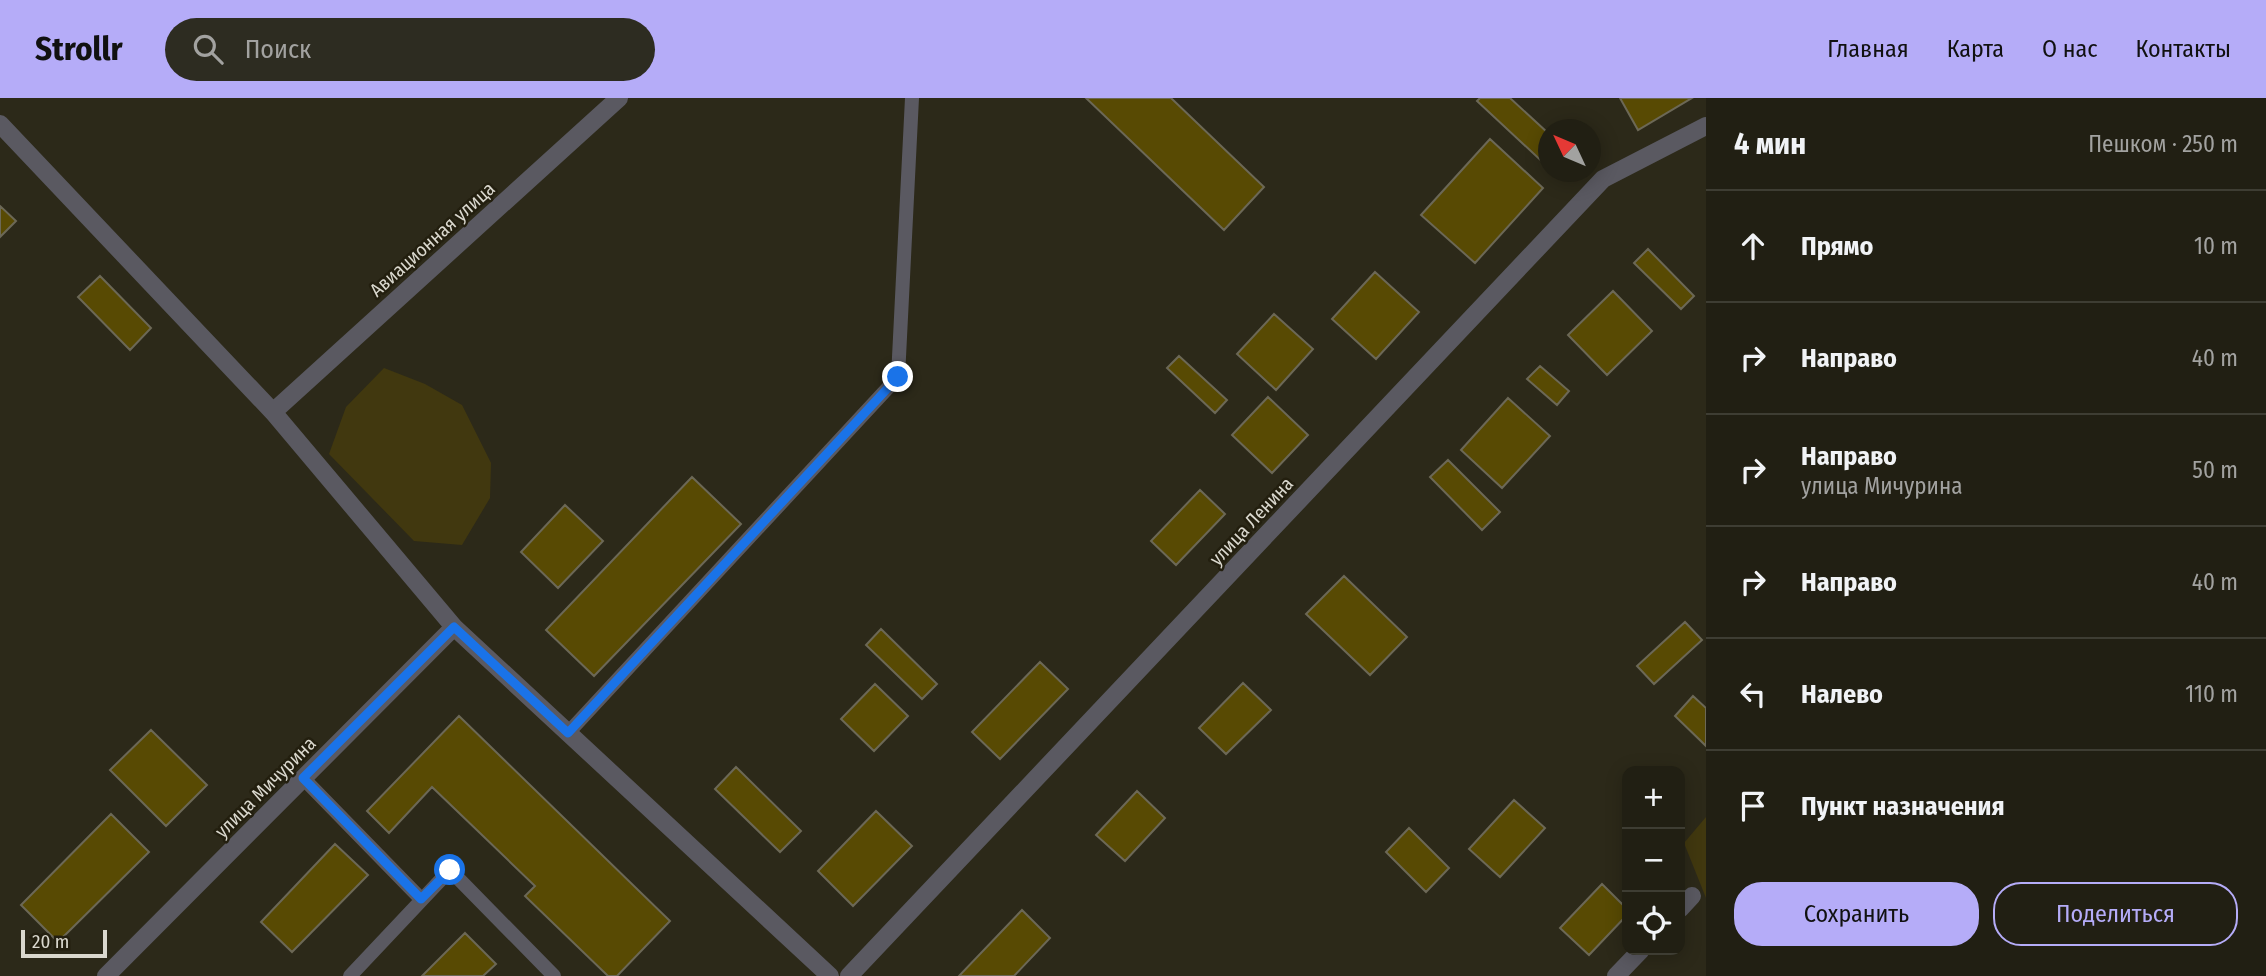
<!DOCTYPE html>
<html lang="ru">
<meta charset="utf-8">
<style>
:root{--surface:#211f13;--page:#2d2c21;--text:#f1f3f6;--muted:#a2a2a0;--line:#3e3d33;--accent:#b5acf8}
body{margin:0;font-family:"Fira Sans Condensed",sans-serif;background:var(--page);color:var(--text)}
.controls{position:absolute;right:21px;bottom:21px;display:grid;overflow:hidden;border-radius:14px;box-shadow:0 4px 18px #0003}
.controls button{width:63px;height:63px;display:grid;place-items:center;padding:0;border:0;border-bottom:2px solid var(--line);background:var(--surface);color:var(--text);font:35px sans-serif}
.compass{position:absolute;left:1538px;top:21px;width:63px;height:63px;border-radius:50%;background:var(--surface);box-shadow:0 4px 18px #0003;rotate:314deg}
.scale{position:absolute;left:21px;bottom:18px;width:86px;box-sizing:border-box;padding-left:7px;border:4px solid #dad8ce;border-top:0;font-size:19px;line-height:24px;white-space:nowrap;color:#dad8ce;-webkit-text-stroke:5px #231f0f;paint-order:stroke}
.stop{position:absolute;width:21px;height:21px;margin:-16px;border:5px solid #1a73e8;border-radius:50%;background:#fff}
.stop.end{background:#1a73e8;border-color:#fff;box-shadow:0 2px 7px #0008}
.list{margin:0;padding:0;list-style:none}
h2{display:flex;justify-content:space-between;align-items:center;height:91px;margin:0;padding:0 28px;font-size:30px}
h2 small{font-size:23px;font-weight:400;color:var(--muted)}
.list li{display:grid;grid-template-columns:46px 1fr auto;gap:21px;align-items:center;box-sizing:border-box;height:112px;padding:0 28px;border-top:2px solid var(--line)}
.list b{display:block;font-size:26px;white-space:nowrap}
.list p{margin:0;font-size:23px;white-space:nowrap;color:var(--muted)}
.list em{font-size:23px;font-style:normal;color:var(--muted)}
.actions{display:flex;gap:14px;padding:21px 28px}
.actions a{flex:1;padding:16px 0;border:2px solid var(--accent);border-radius:28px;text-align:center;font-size:24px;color:var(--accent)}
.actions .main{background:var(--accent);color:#111}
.icon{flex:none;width:38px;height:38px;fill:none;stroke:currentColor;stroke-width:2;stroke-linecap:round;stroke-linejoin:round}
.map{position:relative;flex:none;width:1706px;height:878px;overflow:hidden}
header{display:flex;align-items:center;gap:42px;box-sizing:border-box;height:98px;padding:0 35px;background:var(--accent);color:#111}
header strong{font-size:33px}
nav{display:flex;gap:38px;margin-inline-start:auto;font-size:24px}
.search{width:490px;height:63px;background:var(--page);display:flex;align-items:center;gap:18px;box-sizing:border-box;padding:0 24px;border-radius:38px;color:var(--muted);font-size:26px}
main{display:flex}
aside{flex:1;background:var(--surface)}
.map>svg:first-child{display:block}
.green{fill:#41380f}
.building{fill:#584a03;stroke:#6c6856;stroke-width:2}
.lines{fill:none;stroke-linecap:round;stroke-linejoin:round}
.service{stroke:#5a5961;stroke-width:14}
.minor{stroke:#5a5961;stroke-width:18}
.route{stroke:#1a73e8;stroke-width:9}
.labels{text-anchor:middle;stroke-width:5;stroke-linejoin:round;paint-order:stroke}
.street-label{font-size:19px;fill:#dad8ce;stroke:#231f0f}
</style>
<header>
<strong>Strollr</strong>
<div class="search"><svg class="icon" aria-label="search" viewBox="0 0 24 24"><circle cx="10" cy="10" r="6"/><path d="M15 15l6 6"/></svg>Поиск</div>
<nav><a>Главная</a><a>Карта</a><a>О нас</a><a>Контакты</a></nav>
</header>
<main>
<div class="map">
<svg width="1706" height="878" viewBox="0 0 1706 878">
<rect width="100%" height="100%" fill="#2c2919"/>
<path class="green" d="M 384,270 L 425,286 L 462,307 L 491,365 L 490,400 L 462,447 L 414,443 L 329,356 L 346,309 Z
M 1706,719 L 1706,800 L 1684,745 Z"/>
<path class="building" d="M 1086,0 L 1171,0 L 1264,89 L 1224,132 Z
M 1480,0 L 1510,0 L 1548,35 L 1548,69 L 1477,3 Z
M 1620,0 L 1692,0 L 1638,32 Z
M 1490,41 L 1543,90 L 1475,165 L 1421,117 Z
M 0,108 L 16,123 L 0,139 Z
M 1648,151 L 1694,198 L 1681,211 L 1634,165 Z
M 1375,174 L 1419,214 L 1376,261 L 1332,221 Z
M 100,178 L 151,230 L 130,252 L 78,199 Z
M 1613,193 L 1652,233 L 1607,277 L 1568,237 Z
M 1274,216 L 1313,251 L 1276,292 L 1237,256 Z
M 1179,258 L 1227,302 L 1215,315 L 1167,270 Z
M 1540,268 L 1569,293 L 1557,307 L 1527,281 Z
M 1268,299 L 1308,337 L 1272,375 L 1232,337 Z
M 1508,300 L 1550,338 L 1502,390 L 1461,352 Z
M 1448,362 L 1500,414 L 1482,432 L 1430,379 Z
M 692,379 L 741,426 L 594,578 L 546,532 Z
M 1200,392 L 1225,416 L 1176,467 L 1151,443 Z
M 565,407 L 603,443 L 558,490 L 521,454 Z
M 1344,478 L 1407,539 L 1370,577 L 1306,516 Z
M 1685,524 L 1702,542 L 1654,586 L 1637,568 Z
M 881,531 L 937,586 L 922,601 L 866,547 Z
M 1040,564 L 1068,591 L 1000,661 L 972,634 Z
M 1243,585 L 1271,612 L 1226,656 L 1199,630 Z
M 875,586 L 908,618 L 874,653 L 841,621 Z
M 1693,598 L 1706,610 L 1706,648 L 1675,618 Z
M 459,618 L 670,823 L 617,878 L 608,878 L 525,798 L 535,788 L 432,689 L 389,735 L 367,713 Z
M 151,632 L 207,687 L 166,728 L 110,672 Z
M 736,669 L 801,733 L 780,754 L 715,691 Z
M 1137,693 L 1165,720 L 1125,763 L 1096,737 Z
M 1514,702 L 1545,730 L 1500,779 L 1469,751 Z
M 876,713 L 912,748 L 853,808 L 818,773 Z
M 111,716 L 149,754 L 58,844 L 21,807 Z
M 1409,730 L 1449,770 L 1426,794 L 1386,754 Z
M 335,746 L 368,777 L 292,854 L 261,824 Z
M 1602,786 L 1627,811 L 1627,817 L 1589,857 L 1560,830 Z
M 1022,812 L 1050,840 L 1014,878 L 959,878 Z
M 465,835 L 496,866 L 483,878 L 422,878 Z"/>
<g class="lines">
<path class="service" d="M 568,635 L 898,279 L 912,0
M 303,680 L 421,801
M 350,878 L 450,772 L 554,878"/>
<path class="minor" d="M 0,26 L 273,314 L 454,529 L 830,878
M 273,314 L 619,0
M 1680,811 L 1692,798
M 106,878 L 454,529
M 849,878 L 1603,81 L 1706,28
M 1616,878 L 1641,852"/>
</g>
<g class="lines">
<path class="route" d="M 450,772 L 421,801 L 303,680 L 454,529 L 568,635 L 898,279"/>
</g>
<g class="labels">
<g class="street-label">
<text transform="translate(432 141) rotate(-42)" y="7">Авиационная улица</text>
<text transform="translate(1251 423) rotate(-47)" y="7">улица Ленина</text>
<text transform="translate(265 689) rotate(-45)" y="7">улица Мичурина</text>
</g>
</g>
</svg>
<div class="controls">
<button>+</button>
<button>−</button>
<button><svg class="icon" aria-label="locate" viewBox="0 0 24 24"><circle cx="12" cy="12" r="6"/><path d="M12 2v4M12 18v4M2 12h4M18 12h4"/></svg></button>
</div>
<svg class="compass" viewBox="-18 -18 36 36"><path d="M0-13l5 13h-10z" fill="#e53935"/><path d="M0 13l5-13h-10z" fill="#a2a2a0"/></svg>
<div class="scale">20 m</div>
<div class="stop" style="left:450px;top:772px"></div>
<div class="stop end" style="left:898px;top:279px"></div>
</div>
<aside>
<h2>4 мин<small>Пешком · 250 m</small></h2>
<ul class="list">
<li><svg class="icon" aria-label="ahead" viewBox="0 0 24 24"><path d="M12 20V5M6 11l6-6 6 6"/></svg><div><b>Прямо</b></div><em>10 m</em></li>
<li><svg class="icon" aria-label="right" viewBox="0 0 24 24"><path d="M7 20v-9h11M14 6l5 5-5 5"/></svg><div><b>Направо</b></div><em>40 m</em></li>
<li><svg class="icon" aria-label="right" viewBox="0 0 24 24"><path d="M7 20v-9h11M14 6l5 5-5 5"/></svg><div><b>Направо</b><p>улица Мичурина</p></div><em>50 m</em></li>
<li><svg class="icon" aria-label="right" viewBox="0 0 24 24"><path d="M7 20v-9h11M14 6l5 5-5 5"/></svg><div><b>Направо</b></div><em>40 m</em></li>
<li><svg class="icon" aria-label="left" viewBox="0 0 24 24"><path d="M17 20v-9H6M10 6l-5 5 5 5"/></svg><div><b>Налево</b></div><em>110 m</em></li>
<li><svg class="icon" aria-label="arrive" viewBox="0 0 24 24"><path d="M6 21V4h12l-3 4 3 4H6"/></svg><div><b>Пункт назначения</b></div></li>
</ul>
<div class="actions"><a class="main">Сохранить</a><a>Поделиться</a></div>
</aside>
</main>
